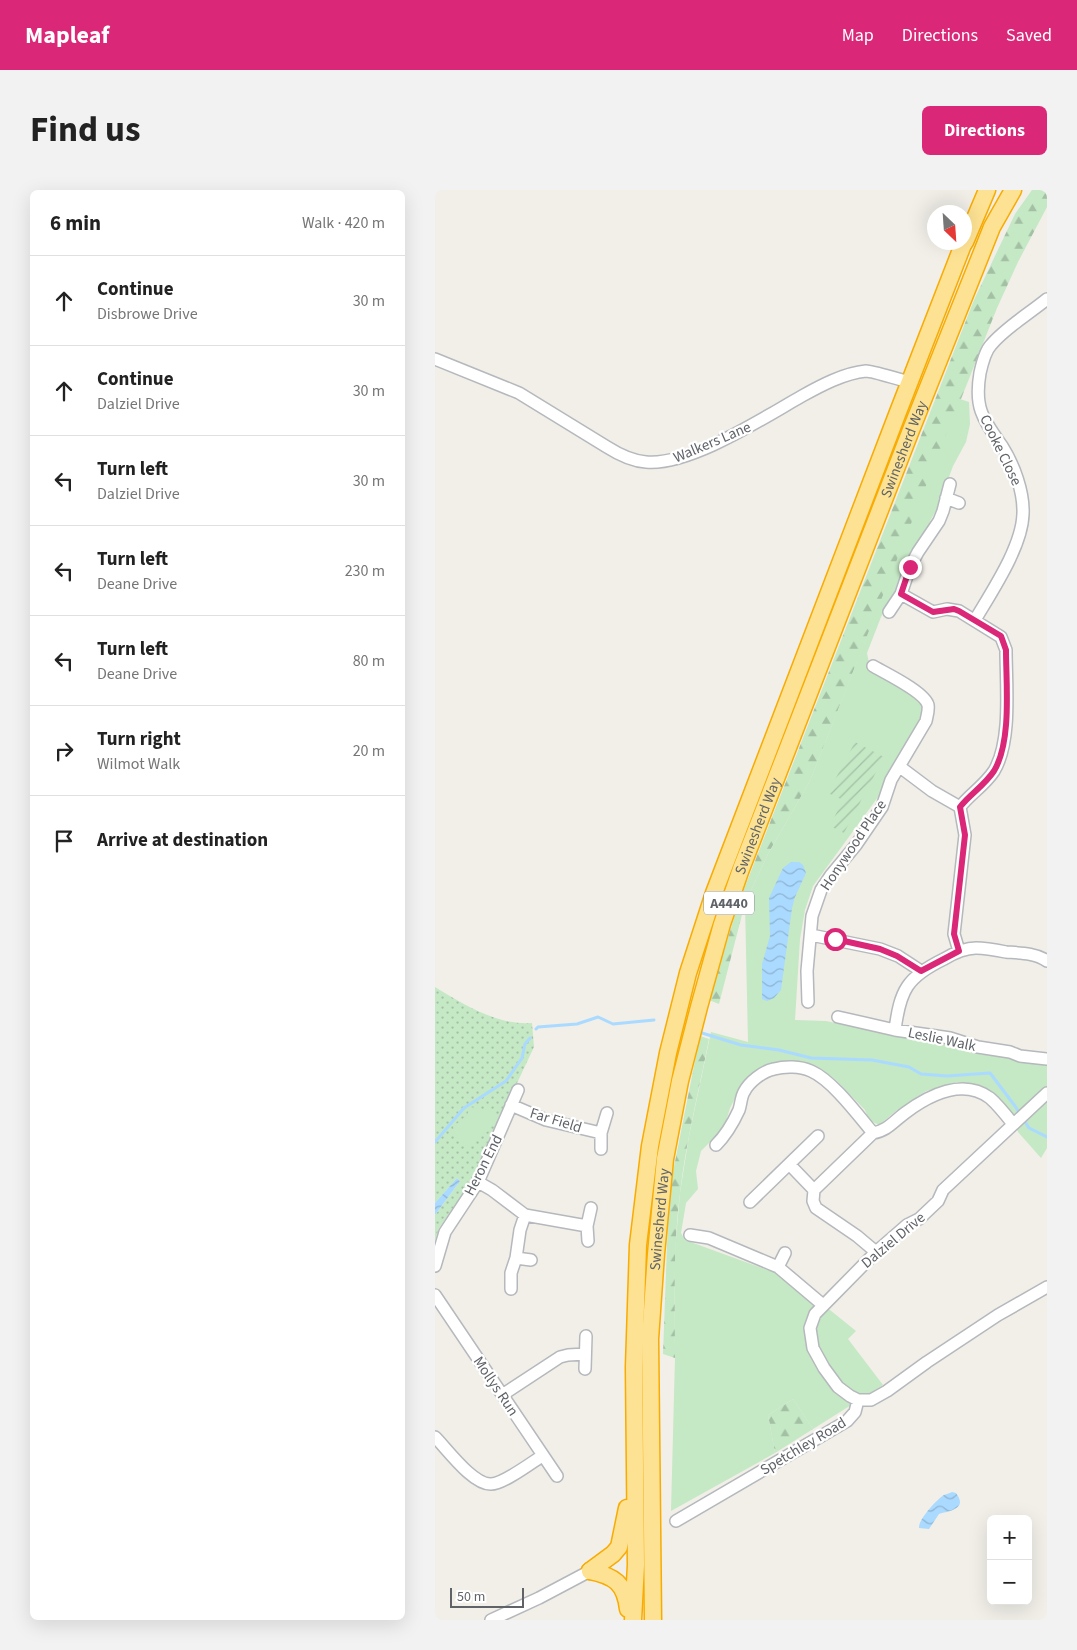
<!DOCTYPE html>
<meta charset="utf-8">
<style>
:root{--surface:#fff;--page:#f2f2f2;--text:#222;--muted:#767676;--line:#e0e0e0;--accent:#db2777}
body{margin:0;font-family:"Source Sans 3",sans-serif;background:var(--page);color:var(--text)}
.controls{position:absolute;right:15px;bottom:15px;display:grid;overflow:hidden;border-radius:8px;box-shadow:0 5px 20px #0002}
.controls button{width:45px;height:45px;display:grid;place-items:center;padding:0;border:0;border-bottom:1px solid var(--line);background:var(--surface);color:var(--text);font:25px sans-serif}
.compass{position:absolute;left:492px;top:15px;width:45px;height:45px;border-radius:50%;background:var(--surface);box-shadow:0 5px 20px #0002;rotate:155deg}
.scale{position:absolute;left:15px;bottom:12px;width:74px;box-sizing:border-box;padding-left:5px;border:2px solid #5f6368;border-top:0;font-size:14px;line-height:18px;white-space:nowrap;color:#5f6368;-webkit-text-stroke:4px #fff;paint-order:stroke}
.stop{position:absolute;width:15px;height:15px;margin:-11px;border:4px solid #db2777;border-radius:50%;background:#fff}
.stop.end{background:#db2777;border-color:#fff;box-shadow:0 1px 5px #0008}
.list{margin:0;padding:0;list-style:none}
h2{display:flex;justify-content:space-between;align-items:center;height:65px;margin:0;padding:0 20px;font-size:21px}
h2 small{font-size:16px;font-weight:400;color:var(--muted)}
.list li{display:grid;grid-template-columns:32px 1fr auto;gap:15px;align-items:center;box-sizing:border-box;height:90px;padding:0 20px;border-top:1px solid var(--line)}
.list b{display:block;font-size:19px;white-space:nowrap}
.list p{margin:0;font-size:16px;white-space:nowrap;color:var(--muted)}
.list em{font-size:16px;font-style:normal;color:var(--muted)}
.icon{flex:none;width:28px;height:28px;fill:none;stroke:currentColor;stroke-width:2;stroke-linecap:round;stroke-linejoin:round}
.map{position:relative;flex:none;width:612px;height:1430px;overflow:hidden;border-radius:8px}
header{display:flex;align-items:center;gap:30px;box-sizing:border-box;height:70px;padding:0 25px;background:var(--accent);color:#fff}
header strong{font-size:24px}
nav{display:flex;gap:28px;margin-inline-start:auto;font-size:18px}
.intro{display:flex;align-items:center;justify-content:space-between;box-sizing:border-box;height:120px;padding:0 30px}
h1{margin:0;font-size:35px}
.button{padding:12px 22px;border-radius:8px;background:var(--accent);color:#fff;font-size:18px;font-weight:700}
main{display:flex;gap:30px;padding:0 30px}
aside{flex:1;background:var(--surface);border-radius:8px;box-shadow:0 5px 20px #0002}
.map>svg:first-child{display:block}
.grass{fill:url(#grass-dots)}
.forest{fill:url(#forest-firs)}
.park{fill:#c5e8c5}
.garden{fill:url(#garden-furrows)}
.water{fill:url(#water-waves)}
.lines{fill:none;stroke-linecap:round;stroke-linejoin:round}
.stream{stroke:#aadaff;stroke-width:3}
.minor-casing{stroke:#b5b8bc;stroke-width:14}
.highway-casing{stroke:#f9ab00;stroke-width:19}
.minor{stroke:#fff;stroke-width:11}
.highway{stroke:#fde293;stroke-width:16}
.route{stroke:#db2777;stroke-width:6}
.labels{text-anchor:middle;stroke-width:4.5;stroke-linejoin:round;paint-order:stroke}
.shield{fill:#fff;stroke:#8f9295;stroke-width:1}
.shield-label{font-size:14px;font-weight:bold;fill:#5f6368}
.street-label{font-size:15px;fill:#5f6368;stroke:#fff}
</style>
<header>
<strong>Mapleaf</strong>
<nav><a>Map</a><a>Directions</a><a>Saved</a></nav>
</header>
<div class="intro"><h1>Find us</h1><a class="button">Directions</a></div>
<main>
<aside>
<h2>6 min<small>Walk · 420 m</small></h2>
<ul class="list">
<li><svg class="icon" aria-label="ahead" viewBox="0 0 24 24"><path d="M12 20V5M6 11l6-6 6 6"/></svg><div><b>Continue</b><p>Disbrowe Drive</p></div><em>30 m</em></li>
<li><svg class="icon" aria-label="ahead" viewBox="0 0 24 24"><path d="M12 20V5M6 11l6-6 6 6"/></svg><div><b>Continue</b><p>Dalziel Drive</p></div><em>30 m</em></li>
<li><svg class="icon" aria-label="left" viewBox="0 0 24 24"><path d="M17 20v-9H6M10 6l-5 5 5 5"/></svg><div><b>Turn left</b><p>Dalziel Drive</p></div><em>30 m</em></li>
<li><svg class="icon" aria-label="left" viewBox="0 0 24 24"><path d="M17 20v-9H6M10 6l-5 5 5 5"/></svg><div><b>Turn left</b><p>Deane Drive</p></div><em>230 m</em></li>
<li><svg class="icon" aria-label="left" viewBox="0 0 24 24"><path d="M17 20v-9H6M10 6l-5 5 5 5"/></svg><div><b>Turn left</b><p>Deane Drive</p></div><em>80 m</em></li>
<li><svg class="icon" aria-label="right" viewBox="0 0 24 24"><path d="M7 20v-9h11M14 6l5 5-5 5"/></svg><div><b>Turn right</b><p>Wilmot Walk</p></div><em>20 m</em></li>
<li><svg class="icon" aria-label="arrive" viewBox="0 0 24 24"><path d="M6 21V4h12l-3 4 3 4H6"/></svg><div><b>Arrive at destination</b></div></li>
</ul>
</aside>
<div class="map">
<svg width="612" height="1430" viewBox="0 0 612 1430">
<defs>
<pattern id="grass-dots" width="8" height="8" patternUnits="userSpaceOnUse" patternTransform="scale(1.25)"><rect width="8" height="8" fill="#c5e8c5"/><path d="M2 2h.1M6 6h.1" fill="none" stroke="#a3c0a4" stroke-width="1.8" stroke-linecap="round"/></pattern>
<pattern id="forest-firs" width="22" height="20" patternUnits="userSpaceOnUse" patternTransform="scale(1.25)"><rect width="22" height="20" fill="#c5e8c5"/><path d="M5 1l3.5 6h-7zM16 11l3.5 6h-7z" fill="#a3c0a4"/></pattern>
<pattern id="garden-furrows" width="10" height="10" patternUnits="userSpaceOnUse" patternTransform="scale(1.25)"><rect width="10" height="10" fill="#c5e8c5"/><path d="M-1 1l2-2M0 10L10 0M9 11l2-2" fill="none" stroke="#a3c0a4"/></pattern>
<pattern id="water-waves" width="16" height="10" patternUnits="userSpaceOnUse" patternTransform="scale(1.25)"><rect width="16" height="10" fill="#aadaff"/><path d="M0 5q4-4 8 0t8 0" fill="none" stroke="#8eb4d2"/></pattern>
</defs>
<rect width="100%" height="100%" fill="#f1efe8"/>
<path class="grass" d="M 0,797 C 28,814 63,836 97,833 L 99,857 L 34,995 L 4,1038 L 0,1051 L 0,1025 L 25,991 L 22,988 L 0,1013 Z"/>
<path class="forest" d="M 597,0 L 612,0 L 612,17 L 583,72 L 562,118 L 375,591 L 333,664 L 310,713 L 284,814 L 274,810 L 304,712 L 539,110 L 580,24 Z
M 265,846 L 274,849 C 264,900 251,951 245,1003 C 238,1058 240,1113 240,1168 L 228,1164 L 234,1002 Z
M 358,1209 L 378,1239 L 340,1263 L 333,1225 Z"/>
<path class="park" d="M 525,209 L 534,212 L 535,234 L 531,252 L 518,276 L 503,317 L 495,331 L 492,341 L 446,427 L 432,463 L 434,473 L 461,491 L 490,516 C 479,547 457,570 446,603 L 378,696 L 370,720 L 365,749 L 360,830 L 391,831 L 457,845 L 510,852 L 536,863 L 612,873 L 612,958 L 606,968 L 583,942 L 576,922 L 562,908 L 544,895 L 522,892 L 491,901 L 462,920 L 444,935 L 434,930 L 430,920 L 401,890 L 385,878 L 369,873 L 306,897 L 295,918 L 289,938 L 266,961 L 261,981 L 263,999 L 251,1013 L 246,1043 L 250,1050 L 341,1083 L 371,1109 L 395,1120 L 421,1141 L 413,1149 L 448,1195 L 378,1239 L 358,1209 L 333,1225 L 340,1263 L 236,1321 L 240,1168 L 240,1061 L 245,1003 L 254,946 L 276,842 L 313,852 L 310,713 L 333,664 L 375,591 Z
M 35,917 L 53,920 L 59,923 L 61,929 L 53,941 L 33,957 L 24,950 L 18,937 L 32,925 Z"/>
<path class="garden" d="M 420,552 L 449,567 L 409,643 L 395,636 L 408,610 L 393,603 Z"/>
<path class="water" d="M 356,672 L 364,672 L 368,675 L 371,683 L 360,707 L 357,718 L 346,800 L 339,808 L 332,811 L 327,809 L 327,774 L 335,746 L 334,708 L 348,678 Z
M 22,988 L 25,991 L 0,1025 L 0,1013 Z
M 517,1302 L 521,1303 C 533,1319 515,1321 504,1324 L 494,1339 L 484,1338 C 483,1330 502,1309 509,1305 C 512,1304 515,1303 517,1302 Z"/>
<g class="lines">
<path class="stream" d="M 101,839 L 103,837 L 142,834 L 163,827 L 178,834 L 219,830
M 267,843 L 306,855 L 344,860 L 376,868 L 437,870 L 474,877 L 486,884 L 512,886 L 555,883 L 580,916 L 594,938 L 612,947
M 0,952 L 29,918 L 71,891 L 87,868 L 90,854 L 95,848"/>
<g class="minor-casing">
<path id="minor" d="M 0,169 L 84,203 L 172,257 C 183,264 197,271 211,272 C 255,276 328,228 367,206 C 385,196 409,183 431,181 C 438,181 465,190 475,192
M 511,308 L 524,313
M 466,404 L 498,422 L 512,419 L 524,421 L 566,447 L 571,460 C 571,495 577,551 559,581 C 549,596 535,604 525,617 L 530,645 L 519,744 L 524,761
M 454,422 L 466,404 L 475,377 L 483,362 L 504,331 L 508,321 L 515,294
M 540,430 C 557,401 587,357 588,324 C 589,302 579,275 567,256 C 548,229 539,218 545,183 C 547,174 550,161 556,155 C 570,138 595,123 612,109
M 465,577 L 497,601 L 525,617
M 376,745 L 445,759 L 463,766 L 486,781
M 373,812 L 372,781 L 377,726 L 386,700 L 396,685 L 421,655 L 447,617 L 456,590 L 491,531 C 492,526 494,520 493,515 C 490,502 450,483 438,476
M 403,827 L 460,840 L 515,848 L 543,857 L 575,862 L 585,866 L 612,869
M 460,840 C 465,800 472,787 509,769 C 519,763 529,758 541,758 C 551,758 561,760 571,762 C 585,763 601,763 612,771
M 76,915 L 111,930 L 166,943 L 172,923
M 438,943 C 452,941 459,931 470,923 C 494,905 528,888 555,908 C 563,915 571,925 578,934
M 281,955 C 291,945 298,933 304,920 C 306,914 306,907 309,902 C 314,892 328,881 339,879 C 350,876 365,876 376,881 C 397,890 423,925 438,943
M 166,959 L 166,943
M 355,975 L 379,1000 L 378,1011 L 381,1018 L 422,1046 L 441,1062
M 43,992 L 57,1000 L 90,1025 L 152,1036
M 379,1000 L 438,943
M 315,1012 L 383,946
M 255,1045 L 274,1048 L 343,1077 L 388,1115
M 153,1051 L 152,1036 L 156,1018
M 81,1068 L 96,1070
M 0,1076 L 10,1042 L 43,992 L 83,900
M 343,1077 L 350,1063
M 76,1099 L 76,1083 L 81,1068 L 85,1040 L 90,1025
M 0,1105 L 122,1286
M 150,1179 L 151,1146
M 67,1205 L 125,1167 L 133,1165 L 150,1164
M 423,1210 L 415,1206 L 403,1197 L 389,1178 L 378,1158 L 375,1138 L 380,1124 L 441,1062 L 472,1035 L 484,1029 L 503,1011 L 508,1000 L 612,903
M 0,1247 C 12,1259 38,1295 56,1294 C 68,1294 96,1273 107,1266
M 241,1331 L 412,1231 L 420,1222 L 423,1210 L 436,1210 L 452,1201 L 492,1172 L 563,1125 L 612,1097
M 56,1430 L 104,1408 L 155,1381"/>
</g>
<g class="highway-casing">
<g id="highway">
<path d="M 530,52 L 552,0"/>
<path d="M 155,1381 L 178,1364 L 184,1357 L 192,1318"/>
<path d="M 155,1381 C 179,1386 190,1393 193,1419"/>
<path d="M 198,1430 L 201,1375 L 199,1177 L 203,1055 L 215,956 L 233,863 L 253,783 L 279,703 L 463,222 L 529,52"/>
<path id="s1" d="M 218,1430 L 215,1149 L 221,1064 L 230,969 L 245,891 L 264,817 L 287,734 L 306,679 L 476,240 L 557,37 L 578,0"/>
</g>
</g>
<use href="#minor" class="minor"/>
<use href="#highway" class="highway"/>
</g>
<g class="lines">
<path class="route" d="M 400,749 L 445,759 L 462,766 L 486,781 L 524,761 L 519,744 L 530,645 L 525,617 C 535,604 549,596 559,581 C 577,551 571,494 571,460 L 566,446 L 524,421 L 519,419 L 498,422 L 466,404 L 475,377"/>
</g>
<g class="labels">
<rect class="shield" x="269" y="701.5" width="50" height="23" rx="4"/>
<g class="shield-label">
<text x="294" y="718">A4440</text>
</g>
<g class="street-label">
<text transform="translate(277 252) rotate(-23)" y="5">Walkers Lane</text>
<text dy="5" stroke="none"><textPath href="#s1" startOffset="1212">Swinesherd Way</textPath></text>
<text transform="translate(566 260) rotate(64)" y="5">Cooke Close</text>
<text dy="5" stroke="none"><textPath href="#s1" startOffset="808">Swinesherd Way</textPath></text>
<text transform="translate(418 655) rotate(-56)" y="5">Honywood Place</text>
<text transform="translate(507 849) rotate(12)" y="5">Leslie Walk</text>
<text transform="translate(121 930) rotate(17)" y="5">Far Field</text>
<text transform="translate(48 975) rotate(-63)" y="5">Heron End</text>
<text dy="5" stroke="none"><textPath href="#s1" startOffset="401">Swinesherd Way</textPath></text>
<text transform="translate(458 1050) rotate(-40)" y="5">Dalziel Drive</text>
<text transform="translate(61 1196) rotate(56)" y="5">Mollys Run</text>
<text transform="translate(368 1256) rotate(-31)" y="5">Spetchley Road</text>
</g>
</g>
</svg>
<div class="controls">
<button>+</button>
<button>−</button>
</div>
<svg class="compass" viewBox="-18 -18 36 36"><path d="M0-13l5 13h-10z" fill="#e53935"/><path d="M0 13l5-13h-10z" fill="#767676"/></svg>
<div class="scale">50 m</div>
<div class="stop" style="left:400px;top:749px"></div>
<div class="stop end" style="left:475px;top:377px"></div>
</div>
</main>
